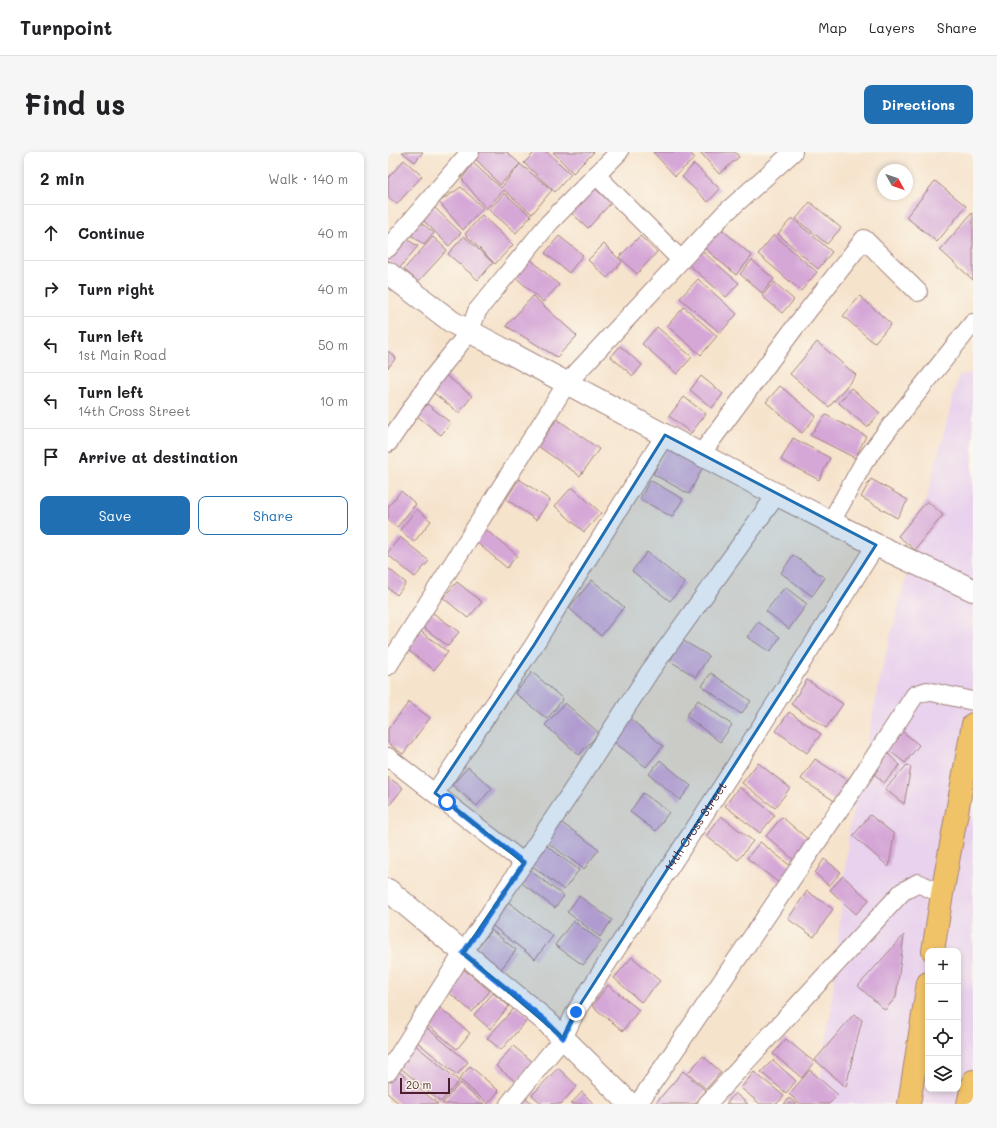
<!DOCTYPE html>
<meta charset="utf-8">
<style>
:root{--surface:#fff;--page:#f6f6f6;--text:#202124;--muted:#757577;--line:#e0e0e0;--accent:#1f6fb2}
body{margin:0;font-family:Mali,sans-serif;background:var(--page);color:var(--text)}
.controls{position:absolute;right:12px;bottom:12px;display:grid;overflow:hidden;border-radius:8px;box-shadow:0 2px 6px #0003}
.controls button{width:36px;height:36px;display:grid;place-items:center;padding:0;border:0;border-bottom:1px solid var(--line);background:var(--surface);color:var(--text);font:20px sans-serif}
.compass{position:absolute;left:489px;top:12px;width:36px;height:36px;border-radius:50%;background:var(--surface);box-shadow:0 2px 6px #0003;rotate:130deg}
.scale{position:absolute;left:12px;bottom:10px;width:50px;box-sizing:border-box;padding-left:4px;border:2px solid #4a1f2b;border-top:0;font-size:11px;line-height:14px;white-space:nowrap;color:#4a1f2b;-webkit-text-stroke:3px #fbf7ec;paint-order:stroke}
.stop{position:absolute;width:12px;height:12px;margin:-9px;border:3px solid #1a73e8;border-radius:50%;background:#fff}
.stop.end{background:#1a73e8;border-color:#fff;box-shadow:0 1px 4px #0008}
.list{margin:0;padding:0;list-style:none}
h2{display:flex;justify-content:space-between;align-items:center;height:52px;margin:0;padding:0 16px;font-size:17px}
h2 small{font-size:13px;font-weight:400;color:var(--muted)}
.list li{display:grid;grid-template-columns:26px 1fr auto;gap:12px;align-items:center;box-sizing:border-box;height:56px;padding:0 16px;border-top:1px solid var(--line)}
.list b{display:block;font-size:15px;white-space:nowrap}
.list p{margin:0;font-size:13px;white-space:nowrap;color:var(--muted)}
.list em{font-size:13px;font-style:normal;color:var(--muted)}
.actions{display:flex;gap:8px;padding:12px 16px}
.actions a{flex:1;padding:9px 0;border:1px solid var(--accent);border-radius:8px;text-align:center;font-size:14px;color:var(--accent)}
.actions .main{background:var(--accent);color:#fff}
.icon{flex:none;width:22px;height:22px;fill:none;stroke:currentColor;stroke-width:2;stroke-linecap:round;stroke-linejoin:round}
.map{position:relative;flex:none;width:585px;height:952px;overflow:hidden;border-radius:8px}
header{display:flex;align-items:center;gap:24px;box-sizing:border-box;height:56px;padding:0 20px;background:var(--surface);border-bottom:1px solid var(--line)}
header strong{font-size:19px}
nav{display:flex;gap:22px;margin-inline-start:auto;font-size:14px}
.intro{display:flex;align-items:center;justify-content:space-between;box-sizing:border-box;height:96px;padding:0 24px}
h1{margin:0;font-size:28px}
.button{padding:10px 18px;border-radius:8px;background:var(--accent);color:#fff;font-size:14px;font-weight:700}
main{display:flex;gap:24px;padding:0 24px}
aside{flex:1;background:var(--surface);border-radius:8px;box-shadow:0 2px 6px #0003}
.map>svg:first-child{display:block}
.built{fill:#e9d2ed;fill-rule:evenodd}
.building{fill:#d5a7d7}
.lines{fill:none;stroke-linecap:round;stroke-linejoin:round}
.minor-casing{stroke:#a0817c;stroke-width:20}
.tertiary-casing{stroke:#a0817c;stroke-width:24}
.primary-casing{stroke:#a0817c;stroke-width:24}
.minor{stroke:#fff;stroke-width:18}
.tertiary{stroke:#fff;stroke-width:22}
.primary{stroke:#f0c369;stroke-width:22}
.route{stroke:#1a73e8;stroke-width:5}
.marked{fill:#1f6fb2;fill-opacity:0.2;stroke:#1f6fb2;stroke-width:3;stroke-linejoin:round}
.labels{text-anchor:middle;stroke-width:3;stroke-linejoin:round;paint-order:stroke}
.street-label{font-size:12px;fill:#4a1f2b;stroke:#fbf7ec}
</style>
<header>
<strong>Turnpoint</strong>
<nav><a>Map</a><a>Layers</a><a>Share</a></nav>
</header>
<div class="intro"><h1>Find us</h1><a class="button">Directions</a></div>
<main>
<aside>
<h2>2 min<small>Walk · 140 m</small></h2>
<ul class="list">
<li><svg class="icon" aria-label="ahead" viewBox="0 0 24 24"><path d="M12 20V5M6 11l6-6 6 6"/></svg><div><b>Continue</b></div><em>40 m</em></li>
<li><svg class="icon" aria-label="right" viewBox="0 0 24 24"><path d="M7 20v-9h11M14 6l5 5-5 5"/></svg><div><b>Turn right</b></div><em>40 m</em></li>
<li><svg class="icon" aria-label="left" viewBox="0 0 24 24"><path d="M17 20v-9H6M10 6l-5 5 5 5"/></svg><div><b>Turn left</b><p>1st Main Road</p></div><em>50 m</em></li>
<li><svg class="icon" aria-label="left" viewBox="0 0 24 24"><path d="M17 20v-9H6M10 6l-5 5 5 5"/></svg><div><b>Turn left</b><p>14th Cross Street</p></div><em>10 m</em></li>
<li><svg class="icon" aria-label="arrive" viewBox="0 0 24 24"><path d="M6 21V4h12l-3 4 3 4H6"/></svg><div><b>Arrive at destination</b></div></li>
</ul>
<div class="actions"><a class="main">Save</a><a>Share</a></div>
</aside>
<div class="map">
<svg width="585" height="952" viewBox="0 0 585 952">
<rect width="100%" height="100%" fill="#fbf7ec"/>
<filter id="ink" filterUnits="userSpaceOnUse"><feTurbulence type="fractalNoise" baseFrequency=".025" numOctaves="2"/><feDisplacementMap in="SourceGraphic" scale="8" xChannelSelector="R" yChannelSelector="G"/><feConvolveMatrix kernelMatrix="1 2 1 2 8 2 1 2 1" color-interpolation-filters="sRGB"/></filter>
<filter id="wash" filterUnits="userSpaceOnUse"><feTurbulence type="fractalNoise" baseFrequency=".012" numOctaves="4" result="noise"/><feDisplacementMap in="SourceGraphic" scale="16" xChannelSelector="R" yChannelSelector="G"/><feGaussianBlur stdDeviation="0.9" result="paint"/><feColorMatrix in="noise" values="0 0 0 0 0 0 0 0 0 0 0 0 0 0 0 0 0 1.4 0 .05"/><feComposite in="paint" operator="in"/></filter>
<g filter="url(#wash)">
<rect width="100%" height="100%" fill="#f6e3cc"/>
<path class="built" d="M 585,221 L 585,952 L 429,952 L 443,858 L 461,678 L 495,513 L 571,223 ZM 540,799 L 570,799 L 570,937 L 540,937 Z"/>
<g id="blocks">
<path class="building" d="M 14,0 L 35,0 L 27,10 Z
M 91,0 L 119,0 L 132,12 L 112,33 L 87,6 Z
M 147,0 L 159,0 L 183,22 L 167,40 L 136,11 Z
M 165,0 L 206,0 L 185,21 Z
M 265,0 L 301,0 L 307,6 L 287,24 Z
M 312,0 L 347,0 L 351,5 L 331,22 Z
M 16,8 L 34,24 L 9,52 L 0,45 L 0,26 Z
M 85,11 L 113,36 L 132,12 L 164,38 L 144,62 L 116,38 L 98,57 L 74,27 Z
M 306,12 L 332,37 L 320,50 L 294,25 Z
M 547,29 L 578,54 L 549,90 L 518,65 Z
M 202,32 L 223,51 L 200,76 L 179,57 Z
M 73,35 L 95,56 L 75,78 L 51,50 Z
M 116,41 L 143,64 L 128,81 L 101,58 Z
M 422,50 L 453,76 L 439,92 L 408,67 Z
M 45,54 L 73,81 L 61,94 L 33,66 Z
M 584,61 L 585,64 L 585,128 L 552,98 Z
M 94,63 L 125,93 L 107,112 L 77,82 Z
M 404,66 L 444,100 L 430,117 L 390,82 Z
M 28,67 L 46,81 L 36,93 L 18,79 Z
M 330,74 L 364,104 L 348,123 L 313,93 Z
M 386,83 L 429,120 L 413,139 L 370,102 Z
M 76,84 L 105,111 L 90,128 L 60,102 Z
M 171,84 L 195,103 L 181,121 L 157,101 Z
M 252,84 L 269,100 L 249,122 L 231,105 Z
M 45,85 L 59,98 L 30,130 L 16,117 Z
M 18,87 L 30,94 L 10,118 L 0,108 L 0,107 Z
M 216,92 L 234,110 L 219,126 L 200,108 Z
M 314,99 L 351,131 L 338,145 L 301,113 Z
M 139,104 L 171,133 L 155,150 L 123,121 Z
M 364,108 L 386,127 L 374,141 L 352,122 Z
M 310,127 L 349,162 L 332,181 L 292,146 Z
M 386,130 L 406,148 L 394,161 L 374,144 Z
M 145,144 L 189,184 L 169,205 L 118,174 Z
M 472,144 L 503,172 L 486,191 L 455,164 Z
M 296,155 L 329,184 L 313,203 L 279,174 Z
M 269,175 L 304,205 L 289,222 L 254,192 Z
M 429,190 L 468,223 L 441,255 L 402,222 Z
M 232,194 L 254,213 L 245,224 L 223,205 Z
M 0,199 L 8,206 L 0,216 Z
M 55,221 L 84,244 L 71,261 L 42,238 Z
M 313,224 L 335,242 L 324,256 L 302,238 Z
M 392,234 L 428,264 L 414,281 L 378,250 Z
M 463,236 L 492,261 L 479,275 L 451,251 Z
M 296,245 L 318,262 L 303,281 L 281,264 Z
M 39,252 L 63,271 L 53,283 L 29,264 Z
M 438,263 L 478,284 L 467,306 L 422,283 Z
M 169,267 L 211,297 L 192,324 L 150,294 Z
M 405,286 L 442,306 L 431,328 L 393,308 Z
M 280,294 L 316,313 L 301,342 L 265,322 Z
M 131,327 L 162,348 L 148,368 L 118,347 Z
M 483,327 L 520,348 L 509,366 L 473,345 Z
M 262,328 L 295,347 L 284,365 L 252,347 Z
M 184,335 L 213,361 L 196,380 L 167,354 Z
M 13,339 L 28,352 L 9,375 L 0,368 L 0,355 Z
M 539,349 L 555,363 L 527,398 L 510,384 Z
M 29,357 L 43,369 L 26,390 L 12,378 Z
M 97,377 L 129,403 L 119,416 L 87,389 Z
M 12,385 L 41,409 L 27,425 L 0,403 L 0,400 Z
M 259,400 L 297,431 L 282,449 L 244,419 Z
M 405,403 L 437,426 L 424,444 L 393,421 Z
M 0,416 L 18,431 L 9,443 L 0,436 Z
M 204,428 L 236,455 L 213,484 L 181,456 Z
M 69,430 L 94,450 L 80,466 L 55,446 Z
M 397,435 L 419,452 L 401,477 L 378,459 Z
M 41,458 L 71,480 L 60,494 L 31,472 Z
M 370,470 L 392,485 L 382,500 L 359,485 Z
M 31,478 L 60,500 L 46,518 L 17,496 Z
M 294,488 L 321,504 L 308,525 L 282,509 Z
M 144,520 L 175,547 L 159,567 L 127,541 Z
M 323,521 L 363,549 L 353,562 L 314,534 Z
M 419,528 L 455,552 L 438,576 L 403,552 Z
M 310,548 L 344,573 L 332,590 L 298,564 Z
M 21,550 L 42,566 L 15,602 L 0,591 L 0,577 Z
M 177,551 L 211,581 L 191,603 L 157,573 Z
M 401,560 L 433,582 L 419,601 L 388,579 Z
M 239,564 L 275,594 L 258,615 L 221,586 Z
M 514,579 L 531,593 L 517,611 L 499,597 Z
M 497,599 L 512,613 L 496,631 L 481,617 Z
M 427,607 L 461,629 L 448,650 L 413,627 Z
M 272,608 L 303,634 L 292,648 L 261,622 Z
M 370,611 L 402,636 L 387,656 L 354,631 Z
M 519,613 L 523,615 L 516,652 L 497,637 Z
M 80,615 L 104,636 L 89,654 L 64,633 Z
M 0,625 L 15,636 L 0,655 Z
M 351,635 L 387,663 L 372,681 L 337,654 Z
M 255,641 L 281,660 L 268,679 L 242,660 Z
M 482,663 L 506,682 L 501,715 L 465,684 Z
M 333,664 L 365,689 L 350,708 L 318,684 Z
M 394,665 L 423,690 L 407,709 L 378,684 Z
M 171,669 L 211,697 L 196,717 L 157,689 Z
M 372,690 L 404,715 L 391,731 L 359,706 Z
M 159,694 L 191,718 L 176,738 L 143,713 Z
M 436,707 L 453,720 L 441,734 L 427,721 Z
M 140,717 L 176,744 L 167,756 L 131,729 Z
M 455,724 L 481,748 L 468,762 L 442,738 Z
M 419,739 L 445,757 L 426,785 L 400,767 Z
M 191,744 L 224,768 L 212,785 L 179,760 Z
M 119,749 L 165,784 L 147,807 L 101,771 Z
M 185,769 L 213,789 L 195,813 L 167,793 Z
M 103,778 L 128,798 L 110,821 L 85,802 Z
M 516,783 L 508,845 L 497,858 L 470,834 Z
M 244,805 L 272,829 L 253,850 L 226,826 Z
M 74,816 L 102,839 L 84,860 L 57,837 Z
M 220,833 L 251,858 L 235,879 L 204,854 Z
M 105,841 L 121,854 L 102,877 L 86,863 Z
M 128,854 L 141,866 L 113,898 L 99,886 Z
M 52,856 L 82,881 L 69,897 L 38,872 Z
M 466,862 L 474,868 L 466,899 L 458,935 L 427,908 Z
M 39,876 L 80,910 L 69,923 L 28,889 Z
M 398,887 L 426,910 L 414,926 L 385,902 Z
M 26,892 L 71,929 L 53,950 L 9,913 Z
M 125,894 L 145,910 L 128,930 L 108,914 Z
M 315,904 L 333,920 L 318,937 L 300,921 Z
M 385,908 L 408,929 L 398,941 L 373,920 Z
M 82,914 L 111,939 L 100,952 L 71,927 Z
M 170,916 L 189,934 L 173,952 L 154,952 L 144,943 Z
M 9,918 L 50,952 L 12,952 L 0,942 L 0,929 Z
M 422,918 L 450,943 L 441,952 L 412,952 L 401,942 Z
M 295,919 L 318,939 L 307,952 L 267,952 Z
M 366,920 L 396,944 L 389,952 L 372,952 L 353,936 Z
M 72,931 L 96,952 L 54,952 Z
M 194,940 L 206,952 L 183,952 Z
M 347,941 L 360,952 L 338,952 Z
M 134,943 L 145,952 L 127,952 Z
M 401,946 L 409,952 L 396,952 Z"/>
</g>
</g>
<g filter="url(#ink)">
<use href="#blocks" fill-opacity="0" stroke="#a0817c" stroke-width="1"/>
<g class="lines">
<g class="minor-casing">
<g id="minor">
<path d="M 208,23 L 293,108"/>
<path d="M 0,96 L 82,0"/>
<path d="M 0,291 L 46,224 L 82,179 L 89,159 L 161,71 L 231,0"/>
<path d="M 313,302 L 407,175 L 476,87 L 530,140"/>
<path d="M 443,370 L 476,310 L 502,275 L 585,171"/>
<path d="M 0,514 L 179,231 L 335,63 L 405,0"/>
<path d="M 0,605 L 136,711"/>
<path d="M 47,641 L 146,493 L 277,283"/>
<path d="M 0,920 L 75,801 L 180,645 L 262,519 L 389,342"/>
<path id="s1" d="M 121,952 L 175,886 L 188,859 L 363,590 L 488,393"/>
<path d="M 250,952 L 470,630 L 527,543 L 539,539 L 585,549"/>
<path d="M 319,952 L 514,740 L 530,731 L 554,742"/>
</g>
</g>
<g class="tertiary-casing">
<path id="tertiary" d="M 0,121 L 64,170 L 372,334 L 488,393 L 585,438
M 0,738 L 158,869 L 242,952"/>
</g>
<g class="primary-casing">
<path id="primary" d="M 545,799 L 554,742 L 585,572
M 521,952 L 540,831
M 580,952 L 585,929"/>
</g>
<use href="#minor" class="minor"/>
<use href="#tertiary" class="tertiary"/>
<use href="#primary" class="primary"/>
</g>
</g>
<g class="lines" filter="url(#ink)">
<path class="route" d="M 59,650 L 136,711 L 75,801 L 158,869 L 175,886 L 188,860"/>
</g>
<path class="marked" d="M 277,283 L 488,393 L 188,859 L 175,886 L 75,801 L 136,711 L 47,641 L 146,493 Z"/>
<g class="labels">
<g class="street-label">
<text dy="4" stroke="none"><textPath href="#s1" startOffset="335">14th Cross Street</textPath></text>
</g>
</g>
</svg>
<div class="controls">
<button>+</button>
<button>−</button>
<button><svg class="icon" aria-label="locate" viewBox="0 0 24 24"><circle cx="12" cy="12" r="6"/><path d="M12 2v4M12 18v4M2 12h4M18 12h4"/></svg></button>
<button><svg class="icon" aria-label="layers" viewBox="0 0 24 24"><path d="M12 4l9 5-9 5-9-5zM3 14l9 5 9-5"/></svg></button>
</div>
<svg class="compass" viewBox="-18 -18 36 36"><path d="M0-13l5 13h-10z" fill="#e53935"/><path d="M0 13l5-13h-10z" fill="#757577"/></svg>
<div class="scale">20 m</div>
<div class="stop" style="left:59px;top:650px"></div>
<div class="stop end" style="left:188px;top:860px"></div>
</div>
</main>
